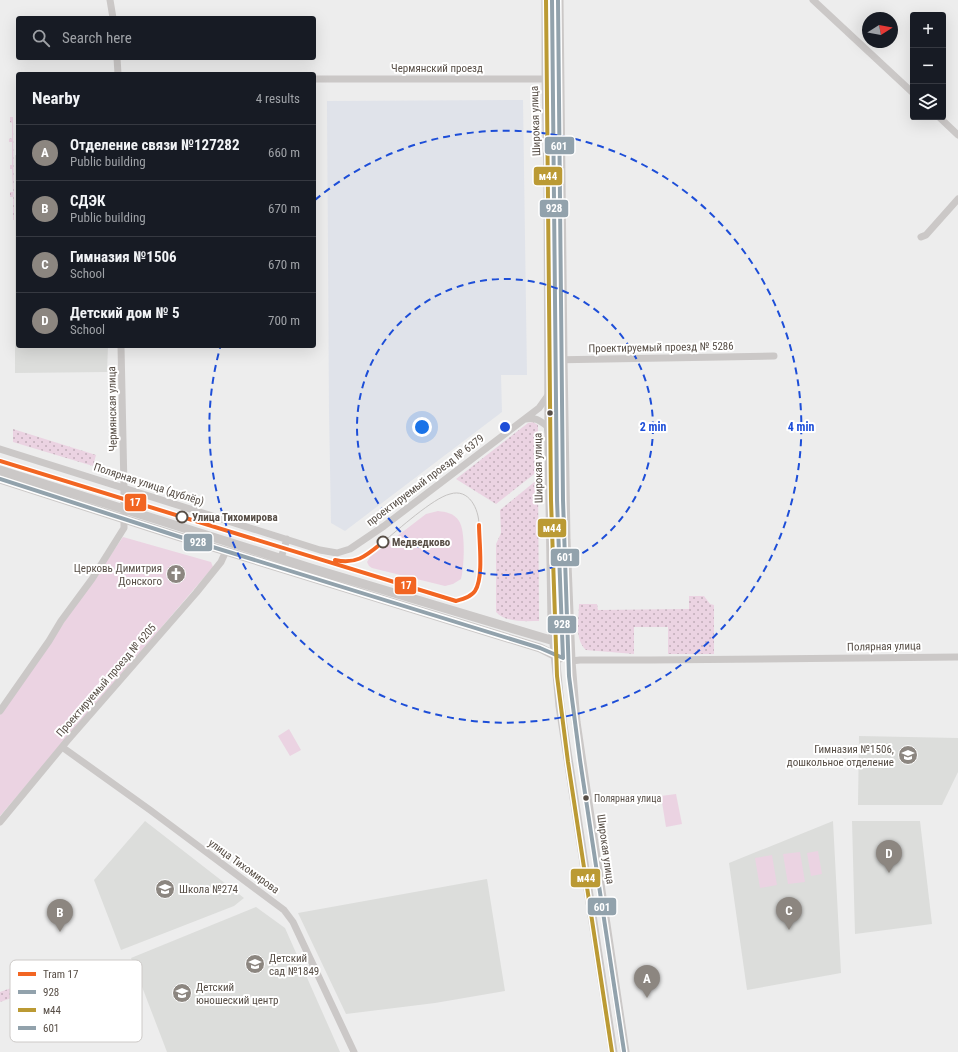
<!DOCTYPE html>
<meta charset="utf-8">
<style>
:root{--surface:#171b24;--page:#20242c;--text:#f1f3f6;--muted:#9ea1a6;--line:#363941;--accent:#8c8680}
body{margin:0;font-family:"Roboto Condensed",sans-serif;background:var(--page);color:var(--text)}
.controls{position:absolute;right:12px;top:12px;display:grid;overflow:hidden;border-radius:4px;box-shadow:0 4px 16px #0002}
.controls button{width:36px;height:36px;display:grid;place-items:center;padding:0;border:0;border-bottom:1px solid var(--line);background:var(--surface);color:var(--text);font:20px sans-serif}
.compass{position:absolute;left:862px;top:12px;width:36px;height:36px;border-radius:50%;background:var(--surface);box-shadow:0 4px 16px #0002;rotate:79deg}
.you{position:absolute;left:422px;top:427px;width:14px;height:14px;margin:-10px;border:3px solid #fff;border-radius:50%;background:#1a73e8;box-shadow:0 0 0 6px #1a73e833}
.badge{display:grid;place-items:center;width:26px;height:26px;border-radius:50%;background:var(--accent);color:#fff;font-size:13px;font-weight:700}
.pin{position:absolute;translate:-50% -33px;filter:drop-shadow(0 1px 2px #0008)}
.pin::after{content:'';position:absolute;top:21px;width:14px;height:12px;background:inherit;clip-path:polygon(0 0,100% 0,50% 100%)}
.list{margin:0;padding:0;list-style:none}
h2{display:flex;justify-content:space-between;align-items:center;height:52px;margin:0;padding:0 16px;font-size:17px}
h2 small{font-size:13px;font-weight:400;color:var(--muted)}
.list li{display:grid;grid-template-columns:26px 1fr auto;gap:12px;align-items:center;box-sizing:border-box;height:56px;padding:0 16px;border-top:1px solid var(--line)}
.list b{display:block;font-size:15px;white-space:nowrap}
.list p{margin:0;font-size:13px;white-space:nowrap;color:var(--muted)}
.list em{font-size:13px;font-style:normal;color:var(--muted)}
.icon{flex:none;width:22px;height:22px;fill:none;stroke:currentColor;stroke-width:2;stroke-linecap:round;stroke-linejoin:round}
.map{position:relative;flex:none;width:958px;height:1052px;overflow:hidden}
.search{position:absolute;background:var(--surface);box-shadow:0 4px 16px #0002;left:16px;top:16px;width:300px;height:44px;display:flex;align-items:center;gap:10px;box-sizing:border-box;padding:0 14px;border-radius:4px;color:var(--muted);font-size:15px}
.panel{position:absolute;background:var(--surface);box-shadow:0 4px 16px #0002;left:16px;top:72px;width:300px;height:276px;border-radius:4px}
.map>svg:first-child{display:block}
.commercial{fill:#e0e3ea}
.education{fill:#dcdddb}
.grass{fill:url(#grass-dots)}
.green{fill:#ebd3e2}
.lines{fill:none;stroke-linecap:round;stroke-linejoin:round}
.minor{stroke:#cbc8c7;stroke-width:7}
.secondary{stroke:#cbc8c7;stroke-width:9}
.tram{stroke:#c5c3c2;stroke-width:1}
.bus-1-casing{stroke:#fff;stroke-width:7}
.bus-2-casing{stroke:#fff;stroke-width:7}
.bus-3-casing{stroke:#fff;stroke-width:7}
.bus-1{stroke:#92a2ac;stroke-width:4}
.bus-2{stroke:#bb9a34;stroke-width:4}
.bus-3{stroke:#92a2ac;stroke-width:4}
.tram-1-casing{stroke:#fff;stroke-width:7}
.tram-1{stroke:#f26522;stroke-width:4}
.ring{fill:none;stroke:#1d4ed8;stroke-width:2;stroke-dasharray:7 5}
.bus-dot{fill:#574e46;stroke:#fff;stroke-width:1.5}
.stop-dot{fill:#fff;stroke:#574e46;stroke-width:2}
.labels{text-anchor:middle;stroke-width:4;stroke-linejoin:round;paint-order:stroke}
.bus-label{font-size:10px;fill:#574e46;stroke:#fff;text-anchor:start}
.street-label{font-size:11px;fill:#574e46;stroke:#fff}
.stop-label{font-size:11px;font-weight:bold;fill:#574e46;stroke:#fff;text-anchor:start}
.poi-label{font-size:11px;fill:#574e46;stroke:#fff;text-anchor:start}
.key{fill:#fff;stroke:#cdcac8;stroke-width:1}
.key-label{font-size:11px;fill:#574e46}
.centre{fill:#1d4ed8;stroke:#fff;stroke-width:2}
.ring-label{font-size:12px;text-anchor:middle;font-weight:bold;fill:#1d4ed8;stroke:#fff;stroke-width:4;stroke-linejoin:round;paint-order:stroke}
.line-badge{stroke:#fff;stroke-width:1.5}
.badge-label{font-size:11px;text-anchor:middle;font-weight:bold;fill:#fff}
</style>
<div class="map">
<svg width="958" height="1052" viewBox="0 0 958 1052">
<defs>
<pattern id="grass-dots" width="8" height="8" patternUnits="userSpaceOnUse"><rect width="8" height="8" fill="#ebd3e2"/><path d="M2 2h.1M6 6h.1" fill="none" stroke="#c1adb9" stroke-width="1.8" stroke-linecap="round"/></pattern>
</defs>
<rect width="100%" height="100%" fill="#ededed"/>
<path class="commercial" d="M 523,100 L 527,375 L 501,375 L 502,412 L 345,531 L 331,523 L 329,412 L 327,101 Z"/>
<path class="education" d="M 15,155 L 18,156 L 18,346 L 108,346 L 107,372 L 15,373 Z
M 859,736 L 958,738 L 958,772 L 942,805 L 858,805 Z
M 145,821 L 244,898 L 234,906 L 121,950 L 94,880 Z
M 833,821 L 841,973 L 747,990 L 729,863 Z
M 852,821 L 920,821 L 932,924 L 855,934 Z
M 487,879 L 505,991 L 435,1003 L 346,1014 L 298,913 Z
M 256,907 L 285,928 L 340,1052 L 167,1052 L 131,958 Z"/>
<path class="grass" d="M 10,117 L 13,117 L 14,220 L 13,220 L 13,197 L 10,197 L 10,192 L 13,192 L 12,169 L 10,169 L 10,165 L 12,165 L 12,142 L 9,142 L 9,139 L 12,138 L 12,123 L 10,122 Z
M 533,422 L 538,425 L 538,471 L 496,504 L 456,479 L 528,423 Z
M 13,429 L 96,455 L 93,466 L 13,442 Z
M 538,479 L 539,621 C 526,621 506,623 496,612 L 496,544 L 501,533 L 500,510 Z
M 689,596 L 704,596 L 710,604 L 714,605 L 714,654 L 668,654 L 668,627 L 634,627 L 634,654 L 586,650 C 574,639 579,619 579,604 L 597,604 L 598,610 L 689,609 Z
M 31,981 L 34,990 L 0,1002 L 0,992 Z"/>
<path class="green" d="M 438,511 C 446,512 454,513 459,521 C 466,531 464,568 461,579 L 453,584 L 445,586 L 372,568 L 369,566 L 367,562 L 370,557 L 426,514 Z
M 123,537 L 211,562 L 213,567 L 0,816 L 0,715 Z
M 289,729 L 301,750 L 290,756 L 278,736 Z
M 676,794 L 682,824 L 666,827 L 661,796 Z
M 818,851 L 822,874 L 811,876 L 807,853 Z
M 800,852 L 805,882 L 788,884 L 783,854 Z
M 772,855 L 777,885 L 760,888 L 755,858 Z"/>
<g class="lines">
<path class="minor" d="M 110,0 L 113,18
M 813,0 L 913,93
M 117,58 L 118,74
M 314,79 L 559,79
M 939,117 L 958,135
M 921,237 L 926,235 L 958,199
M 549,360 L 774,356
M 525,419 C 535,417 539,420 547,426 L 548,432
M 0,449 L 320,550 L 337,553 L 350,549 L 384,526 L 539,408 L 549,394
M 281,558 L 287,539
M 571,661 L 580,660 L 651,660 L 958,657
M 0,711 L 49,641 L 61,621 L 92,579 L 124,528 L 124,488 L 121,346
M 62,747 L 150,810 L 284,910 L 293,922 L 354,1052
M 0,822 L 67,741 L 196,593 L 221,562 L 226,551"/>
<path class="secondary" d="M 546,0 L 546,79 L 548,182 L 549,444 L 552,622 L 560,706 L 613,1052
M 559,0 L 563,359 L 566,540 L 571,661 L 576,722 L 625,1052
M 0,470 L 314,569 L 554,641 L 571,661
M 0,479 L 177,536 L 540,648 L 560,658"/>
<path class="tram" d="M 383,542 C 398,530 433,498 450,494 C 469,488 479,509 479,525"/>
<g class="bus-1-casing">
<path id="bus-1" d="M 0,479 L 177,536 L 540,648 L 563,658 L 557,500 L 552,0"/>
</g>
<g class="bus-2-casing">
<path id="bus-2" d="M 546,0 L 551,500 L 557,676 L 568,762 L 612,1052"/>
</g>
<g class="bus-3-casing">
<path id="bus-3" d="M 558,0 L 563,500 L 569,676 L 580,760 L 624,1051"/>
</g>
<use href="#bus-1" class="bus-1"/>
<use href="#bus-2" class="bus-2"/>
<use href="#bus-3" class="bus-3"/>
<g class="tram-1-casing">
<path id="tram-1" d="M 0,461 L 456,601 C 463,599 471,597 475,591 C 484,577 479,541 479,525
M 335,560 C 357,565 367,555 383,542"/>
</g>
<use href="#tram-1" class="tram-1"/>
</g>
<g class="ring">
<circle cx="505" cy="427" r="148"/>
<path d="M315 200A296 296 0 1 1 220 348"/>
</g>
<defs>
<g id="church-disc" transform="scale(1)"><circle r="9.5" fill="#8c8680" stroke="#fff"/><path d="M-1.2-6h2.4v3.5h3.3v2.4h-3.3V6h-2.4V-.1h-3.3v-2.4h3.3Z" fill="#fff"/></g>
<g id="school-disc" transform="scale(1)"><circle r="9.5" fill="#8c8680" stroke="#fff"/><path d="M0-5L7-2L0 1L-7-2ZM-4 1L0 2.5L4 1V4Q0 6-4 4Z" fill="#fff"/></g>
</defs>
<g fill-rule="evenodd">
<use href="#church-disc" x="176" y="574"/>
<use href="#school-disc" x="908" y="755"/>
<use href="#school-disc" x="165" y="889"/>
<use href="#school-disc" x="255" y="964"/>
<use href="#school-disc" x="182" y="993"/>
</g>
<g class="bus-dot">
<circle cx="550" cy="413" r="3.5"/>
<circle cx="586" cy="798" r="3.5"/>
</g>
<g class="stop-dot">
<circle cx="182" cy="517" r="5.5"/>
<circle cx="383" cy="542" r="5.5"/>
</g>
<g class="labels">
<g class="bus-label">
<text x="594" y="802">Полярная улица</text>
</g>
<g class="street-label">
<text x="437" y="72">Чермянский проезд</text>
<text transform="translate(535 121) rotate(-92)" y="4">Широкая улица</text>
<text transform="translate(661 347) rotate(-1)" y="4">Проектируемый проезд № 5286</text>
<text transform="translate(112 409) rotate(-91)" y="4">Чермянская улица</text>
<text transform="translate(538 468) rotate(-91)" y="4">Широкая улица</text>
<text transform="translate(425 480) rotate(-37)" y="4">проектируемый проезд № 6379</text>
<text transform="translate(149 484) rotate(18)" y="4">Полярная улица (дублёр)</text>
<text transform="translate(884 646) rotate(-1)" y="4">Полярная улица</text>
<text transform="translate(106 680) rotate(-49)" y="4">Проектируемый проезд № 6205</text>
<text transform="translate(606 849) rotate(82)" y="4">Широкая улица</text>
<text transform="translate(244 866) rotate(36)" y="4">улица Тихомирова</text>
</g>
<g class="stop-label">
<text x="192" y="521">Улица Тихомирова</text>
<text x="392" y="546">Медведково</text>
</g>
<g class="poi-label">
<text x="162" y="572" text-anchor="end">Церковь Димитрия<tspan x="162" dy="13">Донского</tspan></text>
<text x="894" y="753" text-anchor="end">Гимназия №1506,<tspan x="894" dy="13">дошкольное отделение</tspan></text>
<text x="179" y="893">Школа №274</text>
<text x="269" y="962">Детский<tspan x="269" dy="13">сад №1849</tspan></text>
<text x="196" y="991">Детский<tspan x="196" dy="13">юношеский центр</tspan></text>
</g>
</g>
<rect x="10" y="960" width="132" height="82" rx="6" class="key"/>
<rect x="18" y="972" width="18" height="4" fill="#f26522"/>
<rect x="18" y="990" width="18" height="4" fill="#92a2ac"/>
<rect x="18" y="1008" width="18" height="4" fill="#bb9a34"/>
<rect x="18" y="1026" width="18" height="4" fill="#92a2ac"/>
<g class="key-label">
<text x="43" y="978">Tram 17</text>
<text x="43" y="996">928</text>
<text x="43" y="1014">м44</text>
<text x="43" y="1032">601</text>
</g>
<circle cx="505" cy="427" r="6" class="centre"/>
<g class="ring-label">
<text x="653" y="431">2 min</text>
<text x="801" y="431">4 min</text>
</g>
<g class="line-badge">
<rect x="544" y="136" width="31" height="19" rx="4" fill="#92a2ac"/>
<rect x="533" y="166" width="30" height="20" rx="4" fill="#bb9a34"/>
<rect x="539" y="199" width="30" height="19" rx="4" fill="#92a2ac"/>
<rect x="124" y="493" width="23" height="19" rx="4" fill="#f26522"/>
<rect x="537" y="518" width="30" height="20" rx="4" fill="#bb9a34"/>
<rect x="183" y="533" width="30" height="19" rx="4" fill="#92a2ac"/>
<rect x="550" y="548" width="30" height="19" rx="4" fill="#92a2ac"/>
<rect x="394" y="576" width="23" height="19" rx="4" fill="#f26522"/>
<rect x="547" y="615" width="30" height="19" rx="4" fill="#92a2ac"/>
<rect x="570" y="868" width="31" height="20" rx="4" fill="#bb9a34"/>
<rect x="587" y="897" width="30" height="19" rx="4" fill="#92a2ac"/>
</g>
<g class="badge-label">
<text x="559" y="150">601</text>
<text x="548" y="180">м44</text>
<text x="554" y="212">928</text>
<text x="135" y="506">17</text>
<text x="552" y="532">м44</text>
<text x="198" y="546">928</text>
<text x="565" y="561">601</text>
<text x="406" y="589">17</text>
<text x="562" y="628">928</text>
<text x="586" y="882">м44</text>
<text x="602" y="911">601</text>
</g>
</svg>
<div class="controls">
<button>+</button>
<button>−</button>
<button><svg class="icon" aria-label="layers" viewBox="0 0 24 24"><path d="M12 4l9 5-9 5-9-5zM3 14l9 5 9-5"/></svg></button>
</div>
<svg class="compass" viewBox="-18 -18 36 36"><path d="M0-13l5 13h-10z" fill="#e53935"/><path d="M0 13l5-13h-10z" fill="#9ea1a6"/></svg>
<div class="you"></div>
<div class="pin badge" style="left:647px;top:998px">A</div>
<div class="pin badge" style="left:60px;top:932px">B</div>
<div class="pin badge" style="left:789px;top:930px">C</div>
<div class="pin badge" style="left:889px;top:873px">D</div>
<div class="search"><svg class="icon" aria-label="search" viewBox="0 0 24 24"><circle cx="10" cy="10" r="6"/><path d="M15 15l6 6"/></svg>Search here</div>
<section class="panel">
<h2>Nearby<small>4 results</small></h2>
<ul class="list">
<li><span class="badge">A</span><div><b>Отделение связи №127282</b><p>Public building</p></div><em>660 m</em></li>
<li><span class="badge">B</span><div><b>СДЭК</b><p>Public building</p></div><em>670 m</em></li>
<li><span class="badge">C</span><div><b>Гимназия №1506</b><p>School</p></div><em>670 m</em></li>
<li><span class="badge">D</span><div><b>Детский дом № 5</b><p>School</p></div><em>700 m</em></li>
</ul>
</section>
</div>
